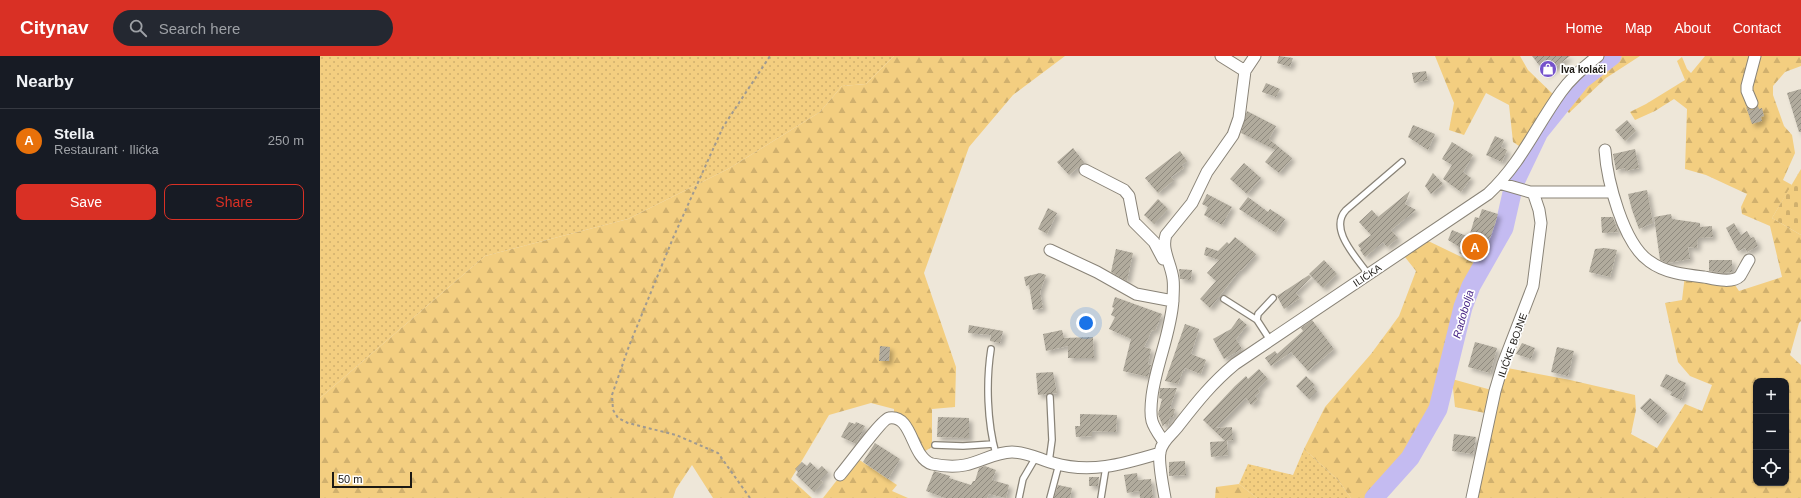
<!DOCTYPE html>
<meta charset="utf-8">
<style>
:root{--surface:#171b24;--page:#242831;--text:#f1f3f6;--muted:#9ea1a6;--line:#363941;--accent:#d93025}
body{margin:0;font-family:Arial,sans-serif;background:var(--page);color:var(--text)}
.controls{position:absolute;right:12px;bottom:12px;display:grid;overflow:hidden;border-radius:8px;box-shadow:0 1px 3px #0004}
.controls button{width:36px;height:36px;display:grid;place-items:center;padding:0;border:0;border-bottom:1px solid var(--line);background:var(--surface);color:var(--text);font:20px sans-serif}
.scale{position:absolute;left:12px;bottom:10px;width:80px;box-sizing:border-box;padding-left:4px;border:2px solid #1c1914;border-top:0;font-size:11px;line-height:14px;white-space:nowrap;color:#1c1914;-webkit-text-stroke:3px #fff;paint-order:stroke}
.you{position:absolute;left:766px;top:267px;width:14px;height:14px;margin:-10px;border:3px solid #fff;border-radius:50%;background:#1a73e8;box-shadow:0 0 0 6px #1a73e833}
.badge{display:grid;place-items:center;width:26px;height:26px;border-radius:50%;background:var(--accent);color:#fff;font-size:13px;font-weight:700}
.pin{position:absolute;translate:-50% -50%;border:2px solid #fff;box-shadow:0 1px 4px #0006}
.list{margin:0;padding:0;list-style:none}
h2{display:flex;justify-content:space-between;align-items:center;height:52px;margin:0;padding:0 16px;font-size:17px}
h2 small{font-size:13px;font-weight:400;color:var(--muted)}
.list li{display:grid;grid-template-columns:26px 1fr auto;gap:12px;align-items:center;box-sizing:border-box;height:64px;padding:0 16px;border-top:1px solid var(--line)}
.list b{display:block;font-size:15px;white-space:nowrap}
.list p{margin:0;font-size:13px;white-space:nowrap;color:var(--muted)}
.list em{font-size:13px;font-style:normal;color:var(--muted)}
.actions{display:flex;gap:8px;padding:12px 16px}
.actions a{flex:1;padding:9px 0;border:1px solid var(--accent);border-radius:8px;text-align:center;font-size:14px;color:var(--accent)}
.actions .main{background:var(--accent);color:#fff}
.icon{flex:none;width:22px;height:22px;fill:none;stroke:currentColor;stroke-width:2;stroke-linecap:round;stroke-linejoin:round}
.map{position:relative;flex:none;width:1481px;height:442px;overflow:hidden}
header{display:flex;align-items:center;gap:24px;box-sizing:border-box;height:56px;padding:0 20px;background:var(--accent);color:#fff}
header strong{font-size:19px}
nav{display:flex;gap:22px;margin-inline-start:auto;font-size:14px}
.search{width:280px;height:36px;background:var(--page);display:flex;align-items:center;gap:10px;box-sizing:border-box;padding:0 14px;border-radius:22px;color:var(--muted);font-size:15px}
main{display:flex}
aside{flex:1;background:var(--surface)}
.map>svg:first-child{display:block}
.grass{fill:url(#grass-dots)}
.forest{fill:url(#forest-firs);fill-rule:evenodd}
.cemetery{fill:url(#cemetery-stones)}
.water{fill:url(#water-waves)}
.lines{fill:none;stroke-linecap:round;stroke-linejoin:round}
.river{stroke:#c4bbf1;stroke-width:19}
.building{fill:url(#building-hatch);filter:url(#shadow)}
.lane-casing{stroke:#898377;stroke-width:8}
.street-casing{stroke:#898377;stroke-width:13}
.path{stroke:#a09a90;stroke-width:2;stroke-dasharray:3 3;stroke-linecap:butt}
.lane{stroke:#fff;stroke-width:5.5}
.street{stroke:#fff;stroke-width:11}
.labels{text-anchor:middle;stroke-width:3.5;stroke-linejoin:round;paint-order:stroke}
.poi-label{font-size:10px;font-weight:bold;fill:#1c1914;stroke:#fff;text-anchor:start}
.street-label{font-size:10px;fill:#1c1914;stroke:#fff}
.water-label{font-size:11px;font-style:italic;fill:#411d82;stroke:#fff}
</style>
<header>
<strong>Citynav</strong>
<div class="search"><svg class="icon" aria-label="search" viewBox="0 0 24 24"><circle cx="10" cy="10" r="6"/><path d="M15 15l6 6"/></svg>Search here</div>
<nav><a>Home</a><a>Map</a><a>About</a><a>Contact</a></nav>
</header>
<main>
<aside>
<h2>Nearby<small></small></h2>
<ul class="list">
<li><span class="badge" style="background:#e8710a">A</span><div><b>Stella</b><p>Restaurant · Ilićka</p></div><em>250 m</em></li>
</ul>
<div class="actions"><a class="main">Save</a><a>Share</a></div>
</aside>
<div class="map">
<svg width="1481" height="442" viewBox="0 0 1481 442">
<defs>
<pattern id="grass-dots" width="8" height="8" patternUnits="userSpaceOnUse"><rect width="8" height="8" fill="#f3ce80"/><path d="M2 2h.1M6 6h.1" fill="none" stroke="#d0b06e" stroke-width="1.8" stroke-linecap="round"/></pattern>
<pattern id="forest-firs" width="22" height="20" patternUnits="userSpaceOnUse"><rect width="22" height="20" fill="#f3ce80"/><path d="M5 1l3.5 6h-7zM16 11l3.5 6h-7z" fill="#d0b06e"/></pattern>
<pattern id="cemetery-stones" width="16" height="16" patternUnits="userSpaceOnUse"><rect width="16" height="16" fill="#f3ce80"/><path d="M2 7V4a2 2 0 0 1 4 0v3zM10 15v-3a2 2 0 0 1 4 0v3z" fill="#d0b06e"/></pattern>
<pattern id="water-waves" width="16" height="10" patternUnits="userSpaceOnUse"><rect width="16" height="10" fill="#c4bbf1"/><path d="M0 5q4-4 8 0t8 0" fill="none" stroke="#a8a0ce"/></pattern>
<pattern id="building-hatch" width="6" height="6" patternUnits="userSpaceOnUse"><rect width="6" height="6" fill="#b1ab9d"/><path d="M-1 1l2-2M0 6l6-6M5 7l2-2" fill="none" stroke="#8f8a7f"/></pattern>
<filter id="shadow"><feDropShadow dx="3.5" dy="3.5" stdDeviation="2" flood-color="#0004"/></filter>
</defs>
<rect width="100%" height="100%" fill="#eee7d9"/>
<path class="grass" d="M 0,0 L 574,0 L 546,28 L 522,30 L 500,56 L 408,113 L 308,163 L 165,200 L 0,342 Z
M 984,393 L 1018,424 L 1031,442 L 937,442 L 919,428 L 928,408 L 973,419 Z"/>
<path class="forest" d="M 574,0 L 745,0 L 693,39 L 649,91 L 604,217 L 636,311 L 635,351 L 612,353 L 612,391 L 600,398 L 574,362 L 574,353 L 551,347 L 509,359 L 471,423 L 492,442 L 393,442 L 372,409 L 356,433 L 353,442 L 0,442 L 0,342 L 165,200 L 308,163 L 408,113 L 500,56 L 522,30 L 546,28 Z
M 1115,0 L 1200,0 L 1208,14 L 1237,42 L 1205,94 L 1193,86 L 1189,49 L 1166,37 L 1144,79 L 1129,74 L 1134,47 Z
M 1297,0 L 1320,0 L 1286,22 L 1249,57 L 1246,54 L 1264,26 Z
M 1385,0 L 1481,0 L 1481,10 L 1465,16 L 1453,30 L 1453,39 L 1464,70 L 1472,79 L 1475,97 L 1463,124 L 1472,129 L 1452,162 L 1481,179 L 1481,265 L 1479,267 L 1470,299 L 1481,309 L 1481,442 L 1152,442 L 1170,358 L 1135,351 L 1132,323 L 1175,335 L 1182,311 L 1250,324 L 1315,339 L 1316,354 L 1311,378 L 1337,392 L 1365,348 L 1382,355 L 1392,329 L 1370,320 L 1358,306 L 1345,247 L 1362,244 L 1365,219 L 1411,223 L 1419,235 L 1462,221 L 1450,170 L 1422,158 L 1421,151 L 1427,138 L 1386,119 L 1365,113 L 1367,53 L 1354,43 L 1335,55 L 1315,64 L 1310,56 L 1326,48 L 1365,24 L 1357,5 L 1362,1 L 1367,13 L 1371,17 ZM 1436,325 L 1466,325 L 1466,427 L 1436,427 Z
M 1102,182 L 1158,209 L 1150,220 L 1140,244 L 1112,357 L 1101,379 L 1067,424 L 1049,442 L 1031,442 L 1018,424 L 984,393 L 1005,351 L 1051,298 L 1079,260 L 1096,215 L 1081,196 Z
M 535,401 L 577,429 L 572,435 L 588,442 L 503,442 Z
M 919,428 L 937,442 L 895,442 L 896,431 Z"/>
<path class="cemetery" d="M 1481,113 L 1481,179 L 1452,162 Z"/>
<path class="water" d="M 1286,0 L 1297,0 L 1264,26 L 1259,23 Z"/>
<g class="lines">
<path class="river" d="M 1054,442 L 1090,402 L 1118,353 L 1143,251 L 1151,230 L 1184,172 L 1194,128 L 1219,76 L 1261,24 L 1292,0"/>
</g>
<path class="building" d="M 959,0 L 973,2 L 970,11 L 957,7 Z
M 1212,0 L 1250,0 L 1226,18 Z
M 1106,15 L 1108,24 L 1094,27 L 1092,17 Z
M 946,27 L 960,33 L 956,41 L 942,36 Z
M 1481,33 L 1481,76 L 1479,76 L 1467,37 Z
M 1438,50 L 1439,53 L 1442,52 L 1444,60 L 1441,61 L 1442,65 L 1432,68 L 1426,51 L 1431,54 L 1435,53 Z
M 927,55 L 956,70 L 949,83 L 972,102 L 959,117 L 945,106 L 955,94 L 921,77 Z
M 1307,64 L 1316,75 L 1305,85 L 1295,74 Z
M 1093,69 L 1115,78 L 1108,94 L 1088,81 Z
M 1175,80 L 1184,84 L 1181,91 L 1187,94 L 1182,106 L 1166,99 Z
M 1132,86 L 1153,99 L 1143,116 L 1151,122 L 1141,136 L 1123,123 L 1132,109 L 1122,103 Z
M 753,92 L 764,106 L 749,119 L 737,106 Z
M 1315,93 L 1319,112 L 1305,115 L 1305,112 L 1296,114 L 1293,98 Z
M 860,95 L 867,105 L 862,109 L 864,112 L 851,121 L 854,124 L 838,137 L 825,122 Z
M 924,107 L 941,122 L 927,138 L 910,123 Z
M 1113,117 L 1123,128 L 1111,138 L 1105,130 Z
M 1327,134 L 1333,167 L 1319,173 L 1312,154 L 1308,138 Z
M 1090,135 L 1085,148 L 1096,154 L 1071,174 L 1078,182 L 1067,191 L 1063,186 L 1045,201 L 1040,194 L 1041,193 L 1038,189 L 1051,179 L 1039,166 L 1052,154 L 1058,161 Z
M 887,138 L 912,151 L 902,169 L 884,159 L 888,151 L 882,148 Z
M 928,141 L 948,156 L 950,153 L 965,163 L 956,177 L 919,153 Z
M 838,143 L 848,153 L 834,168 L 824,159 Z
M 728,152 L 737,157 L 727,178 L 718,173 Z
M 1162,153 L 1178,158 L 1171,180 L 1160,205 L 1139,197 L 1141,192 L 1128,184 L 1132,174 L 1149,181 L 1155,161 L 1159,162 Z
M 1351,158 L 1352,163 L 1380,167 L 1380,171 L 1392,170 L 1393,181 L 1378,182 L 1377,192 L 1368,191 L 1370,203 L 1347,207 L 1340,204 L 1334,161 Z
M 1281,161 L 1293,161 L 1298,176 L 1282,177 Z
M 1414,167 L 1421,179 L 1427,175 L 1431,182 L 1434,181 L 1438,190 L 1427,196 L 1425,192 L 1418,195 L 1406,172 Z
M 915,181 L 936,198 L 921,215 L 920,214 L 890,252 L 880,243 L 896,225 L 887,217 L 899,204 L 884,199 L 886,191 L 898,195 L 907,186 L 909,188 Z
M 1285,192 L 1297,194 L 1290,221 L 1269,216 L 1275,193 Z
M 796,193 L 813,197 L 807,225 L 791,216 Z
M 1004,204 L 1017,218 L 1003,232 L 989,218 Z
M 1389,204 L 1412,204 L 1412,216 L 1403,217 L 1389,215 Z
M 859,213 L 872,214 L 871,224 L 860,223 Z
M 720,217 L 726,219 L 720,236 L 723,252 L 713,254 L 709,229 L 706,230 L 704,221 Z
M 989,219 L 991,221 L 976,237 L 980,242 L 964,253 L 957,240 Z
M 795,241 L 842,258 L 835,275 L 832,274 L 824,291 L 831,293 L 828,308 L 831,309 L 828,321 L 803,315 L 811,283 L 789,273 L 795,261 L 791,259 L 794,252 L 792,251 Z
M 919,262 L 927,269 L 916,283 L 922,293 L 904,303 L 893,283 L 911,273 Z
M 992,264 L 1014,293 L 988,315 L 971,296 L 951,310 L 945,302 L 955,295 L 957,298 L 983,275 L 981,272 Z
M 865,268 L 879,273 L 871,298 L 886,304 L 881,318 L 865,312 L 864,315 L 863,314 L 858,328 L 845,325 Z
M 649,269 L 683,275 L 680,287 L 670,285 L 671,279 L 648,277 Z
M 742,274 L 744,282 L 773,281 L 774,302 L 748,302 L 748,290 L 726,295 L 723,278 Z
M 1155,286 L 1177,292 L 1170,317 L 1148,311 Z
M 1202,287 L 1215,292 L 1211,303 L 1196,298 Z
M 560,290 L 570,291 L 569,305 L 559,305 Z
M 1237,291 L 1254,295 L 1248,320 L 1231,316 Z
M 939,313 L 948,323 L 938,333 L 940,336 L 935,340 L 938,343 L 931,349 L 926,342 L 896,372 L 912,371 L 913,384 L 905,385 L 883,364 L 915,330 L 926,320 L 928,323 Z
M 733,316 L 737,337 L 718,339 L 716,317 Z
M 1346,318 L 1366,327 L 1364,332 L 1366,333 L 1361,344 L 1350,339 L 1352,336 L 1340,330 Z
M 986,320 L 995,329 L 993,331 L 997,335 L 989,343 L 976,330 Z
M 840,332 L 857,332 L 850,352 L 855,353 L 853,361 L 850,361 L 848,369 L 844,368 L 843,371 L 838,358 L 842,343 L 839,342 Z
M 1330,342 L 1347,357 L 1338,368 L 1320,352 Z
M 760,358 L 797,359 L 796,376 L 772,375 L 772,380 L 756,381 L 755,370 L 760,370 Z
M 618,361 L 649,362 L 649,382 L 617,381 Z
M 529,366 L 535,368 L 536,366 L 545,370 L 536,388 L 521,381 Z
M 1134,378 L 1156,381 L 1153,398 L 1132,395 Z
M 907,385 L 908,399 L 891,401 L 890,386 Z
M 555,387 L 580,403 L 568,423 L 543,406 Z
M 865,405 L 866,419 L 849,420 L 849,406 Z
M 482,406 L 487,410 L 490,406 L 498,414 L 502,410 L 508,416 L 500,424 L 503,426 L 494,436 L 476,419 L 478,416 L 475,413 Z
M 665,410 L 676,414 L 672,424 L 689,429 L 686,442 L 669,438 L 667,442 L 625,442 L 606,435 L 614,415 L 630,420 L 629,422 L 651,429 L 653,425 L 655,425 L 659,412 Z
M 817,417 L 818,424 L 831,423 L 833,442 L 820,442 L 819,435 L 807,437 L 804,419 Z
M 769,421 L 779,421 L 778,430 L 769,430 Z
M 738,429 L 752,432 L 750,442 L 734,442 Z"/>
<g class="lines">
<g class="lane-casing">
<path id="lane" d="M 1048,218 C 1037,202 1008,173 1026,154 L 1082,106
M 904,243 L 937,264 L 950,284
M 937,264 L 938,258 L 953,242
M 671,293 C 666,325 667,366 676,398
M 615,389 L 643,390 L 673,388
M 729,406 L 732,384 L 730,341
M 699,442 L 703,423 L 716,401
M 730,442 L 739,408
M 781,442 L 786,411"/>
</g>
<g class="street-casing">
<path id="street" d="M 901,0 L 925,15
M 1432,47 L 1427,35 L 1427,30 L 1435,0
M 1285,94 C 1287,124 1303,187 1329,205 C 1345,217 1365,219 1384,221 C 1394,223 1412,228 1420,220 C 1423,215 1426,209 1429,204
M 765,114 L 804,134 L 809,140 L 814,166 L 834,186 L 843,203
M 1179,127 L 1210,136 L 1292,136
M 730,194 L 777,216 L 816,238 L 853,245
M 844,386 C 840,380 834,372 832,365 C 830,357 831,348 832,340 C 836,308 851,277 853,244 C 853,238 854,230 853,223 C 851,207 841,194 846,179 L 872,147 L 887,116 L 913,79 L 919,62 L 925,15 L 935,0
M 520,419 C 528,410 562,363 569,362 C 593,358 591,402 612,408 C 622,410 635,411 645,409 C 661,406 675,396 692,396 C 707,396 719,403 733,407 C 771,418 803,408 840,397
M 845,442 C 843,431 838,406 840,396 C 842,384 853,378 859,369 C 877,346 892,327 915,308 L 1168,138 C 1202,106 1215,72 1241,36 C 1251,22 1265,10 1278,0
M 1152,442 L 1175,335 L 1183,308 L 1213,230 L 1221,167 L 1219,154 L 1213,136"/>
</g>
<path class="path" d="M 430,442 L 398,397 L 356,379 L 308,367 L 298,362 L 293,354 L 292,339 L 309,290 L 353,182 L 403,71 L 450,0"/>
<use href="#lane" class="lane"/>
<use href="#street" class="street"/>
</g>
<defs>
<g id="shop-disc" transform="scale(0.9)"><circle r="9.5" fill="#7552cb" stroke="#fff"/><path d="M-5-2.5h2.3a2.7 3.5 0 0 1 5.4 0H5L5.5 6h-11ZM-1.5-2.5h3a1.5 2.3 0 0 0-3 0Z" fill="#fff"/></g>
</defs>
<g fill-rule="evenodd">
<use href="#shop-disc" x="1228" y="13"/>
</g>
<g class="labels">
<g class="poi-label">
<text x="1241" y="17">Iva kolači</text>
</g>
<g class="street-label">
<text transform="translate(1047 219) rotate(-34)" y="4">ILIĆKA</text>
<text transform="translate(1192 289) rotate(-70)" y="4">ILIĆKE BOJNE</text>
</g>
<g class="water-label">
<text transform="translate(1143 258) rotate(-74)" y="4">Radobolja</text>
</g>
</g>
</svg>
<div class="controls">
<button>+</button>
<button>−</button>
<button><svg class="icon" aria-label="locate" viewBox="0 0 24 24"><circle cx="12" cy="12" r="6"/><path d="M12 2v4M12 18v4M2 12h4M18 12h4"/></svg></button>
</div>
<div class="scale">50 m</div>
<div class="you"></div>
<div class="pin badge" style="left:1155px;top:191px;background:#e8710a">A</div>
</div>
</main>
